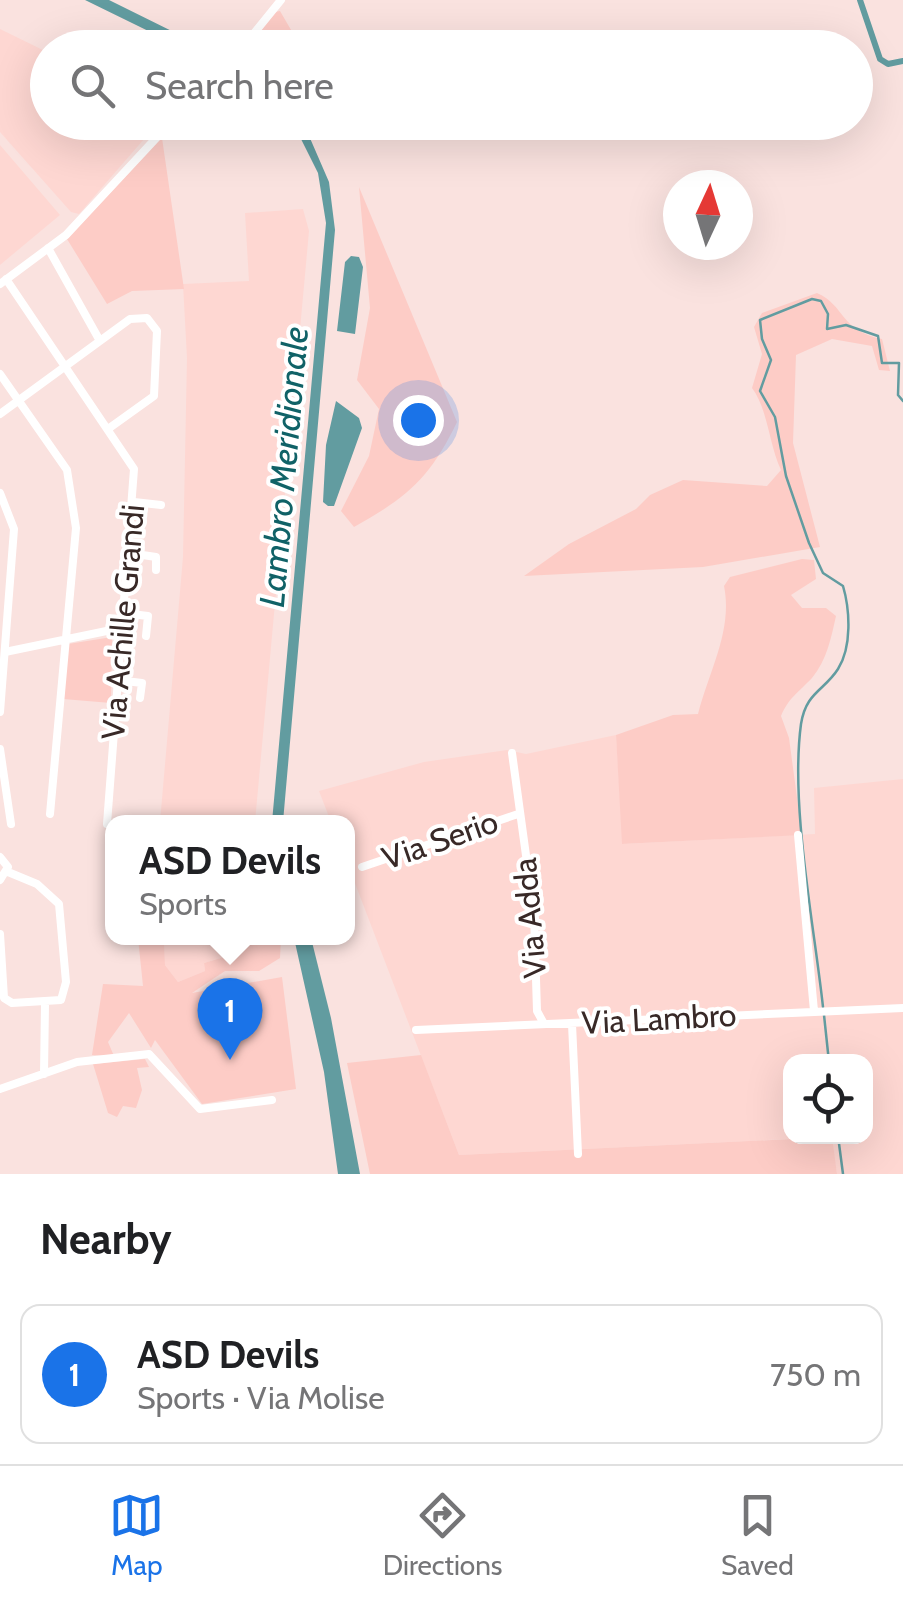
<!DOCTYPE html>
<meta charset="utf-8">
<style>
:root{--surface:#fff;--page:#f6f6f6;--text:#202124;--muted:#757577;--line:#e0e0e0;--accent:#1a73e8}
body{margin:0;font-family:Cabin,sans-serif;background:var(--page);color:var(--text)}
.controls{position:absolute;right:30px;bottom:30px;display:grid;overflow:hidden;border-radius:20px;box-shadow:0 10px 40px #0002}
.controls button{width:90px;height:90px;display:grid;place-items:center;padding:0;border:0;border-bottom:2px solid var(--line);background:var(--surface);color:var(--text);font:50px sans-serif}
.compass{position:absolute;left:663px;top:170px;width:90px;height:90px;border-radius:50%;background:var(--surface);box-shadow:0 10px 40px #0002;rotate:4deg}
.you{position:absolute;left:418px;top:420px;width:35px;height:35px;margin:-25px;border:8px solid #fff;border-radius:50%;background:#1a73e8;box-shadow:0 0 0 15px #1a73e833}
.badge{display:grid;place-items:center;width:65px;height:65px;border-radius:50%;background:var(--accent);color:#fff;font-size:32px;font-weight:700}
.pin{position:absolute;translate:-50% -82px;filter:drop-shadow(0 2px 5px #0008)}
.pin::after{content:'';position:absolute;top:52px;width:35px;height:30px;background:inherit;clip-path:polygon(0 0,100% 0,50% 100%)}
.popup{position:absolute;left:105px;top:815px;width:250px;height:130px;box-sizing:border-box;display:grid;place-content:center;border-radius:20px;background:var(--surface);filter:drop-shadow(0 2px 8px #0005);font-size:32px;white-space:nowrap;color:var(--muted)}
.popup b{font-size:38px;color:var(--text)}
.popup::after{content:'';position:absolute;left:50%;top:100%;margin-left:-20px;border:20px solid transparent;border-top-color:var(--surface)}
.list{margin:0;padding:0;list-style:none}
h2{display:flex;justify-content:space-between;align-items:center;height:130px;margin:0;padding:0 40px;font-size:42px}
h2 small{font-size:32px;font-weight:400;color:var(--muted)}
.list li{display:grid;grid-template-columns:65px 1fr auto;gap:30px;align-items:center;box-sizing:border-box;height:140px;margin:0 20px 20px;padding:0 20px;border:2px solid var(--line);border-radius:20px}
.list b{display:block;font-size:38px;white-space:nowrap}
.list p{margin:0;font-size:32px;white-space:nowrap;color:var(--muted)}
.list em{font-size:32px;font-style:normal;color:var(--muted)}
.icon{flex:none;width:55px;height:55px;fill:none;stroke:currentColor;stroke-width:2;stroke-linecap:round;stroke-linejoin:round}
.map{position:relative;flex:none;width:903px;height:1174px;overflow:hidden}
.search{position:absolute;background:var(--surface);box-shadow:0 10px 40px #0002;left:30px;right:30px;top:30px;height:110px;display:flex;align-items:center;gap:25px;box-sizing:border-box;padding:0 35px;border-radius:55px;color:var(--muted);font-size:38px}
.sheet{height:290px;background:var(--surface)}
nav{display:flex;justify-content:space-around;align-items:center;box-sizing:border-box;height:140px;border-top:2px solid var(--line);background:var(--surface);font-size:28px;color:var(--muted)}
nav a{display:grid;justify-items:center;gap:5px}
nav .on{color:var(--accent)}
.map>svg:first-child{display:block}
.built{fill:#fed7d2;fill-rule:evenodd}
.green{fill:#fdccc6}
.water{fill:#629ca0}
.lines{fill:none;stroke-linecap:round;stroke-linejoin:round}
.stream{stroke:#629ca0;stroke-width:2.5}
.canal{stroke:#629ca0;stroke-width:6}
.minor{stroke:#fff;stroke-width:8}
.labels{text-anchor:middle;stroke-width:8;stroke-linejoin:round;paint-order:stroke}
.street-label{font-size:32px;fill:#382927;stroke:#fff}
.water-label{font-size:35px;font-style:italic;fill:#106267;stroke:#fff}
</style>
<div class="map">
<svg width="903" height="1174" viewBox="0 0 903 1174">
<rect width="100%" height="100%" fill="#fae2df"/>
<path class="built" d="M 0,29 L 47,52 L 48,122 L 139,123 L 151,131 L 79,214 L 71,212 L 0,132 Z
M 0,145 L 60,215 L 0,265 Z
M 303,209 L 309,231 L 255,822 L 160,822 L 183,557 L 187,358 L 183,284 L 249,281 L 245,213 Z
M 616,735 L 623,844 L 815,834 L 814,788 L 903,779 L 903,1174 L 837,1174 L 831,1137 L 459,1155 L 348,865 L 348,822 L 331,822 L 319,791 L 424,762 L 507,750 L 526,754 ZM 790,1062 L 866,1062 L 866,1136 L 790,1136 Z
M 164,938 L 234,938 L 223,941 L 224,957 L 204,963 L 205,971 L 178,982 L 165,965 Z"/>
<path class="green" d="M 280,11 L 301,47 L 245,48 L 275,12 Z
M 162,138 L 184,289 L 132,291 L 107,304 L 67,239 Z
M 359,187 L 457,422 C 430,478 408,497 354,527 L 341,511 L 369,456 L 379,409 L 357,380 L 370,308 Z
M 817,293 C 846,306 839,330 882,339 L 890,371 L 879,370 L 872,346 L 832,339 L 796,355 L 793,443 L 820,547 L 703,567 L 524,576 L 569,544 L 636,509 L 650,495 L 683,480 L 767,486 L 781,470 C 769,445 768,409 752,388 L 762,354 L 754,327 L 762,313 Z
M 802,559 L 814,560 L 816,579 L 791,595 L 802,608 L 826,608 L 836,616 C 831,638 827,660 812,678 C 799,692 789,697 781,716 L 789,738 L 802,835 L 622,844 L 616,735 L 673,715 L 698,714 C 709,671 733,630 724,586 L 730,577 Z
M 112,637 L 111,703 L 63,699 L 68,644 Z
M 138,938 L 164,938 L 165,965 L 178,982 L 205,971 L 204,963 L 224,957 L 223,941 L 281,938 L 280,958 L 259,971 L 225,971 L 192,993 L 282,977 L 296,1089 L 202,1104 L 155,1040 L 151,1048 L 129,1013 L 108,1042 L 114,1056 L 92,1055 L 103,984 L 143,986 Z
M 421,1055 L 459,1155 L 832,1137 L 837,1174 L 370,1174 L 347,1063 Z
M 145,1059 L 149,1067 L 137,1068 L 142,1090 L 136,1108 L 123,1106 L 117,1117 L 108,1113 L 93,1064 Z"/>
<path class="water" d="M 85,0 L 109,0 L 204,47 L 181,47 Z
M 303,122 L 329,182 L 335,230 L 283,822 L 272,822 L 326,223 L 318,173 L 293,123 Z
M 351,256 L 359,257 L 363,267 L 355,334 L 337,331 L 345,262 Z
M 336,401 L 359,418 L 362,428 L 334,506 L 328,506 L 323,502 L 326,445 Z
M 294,938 L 311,938 L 331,1018 L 360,1174 L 338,1174 L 324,1072 Z"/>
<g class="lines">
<path class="stream" d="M 823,1007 C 814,924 790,805 801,724 C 806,692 824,691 838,669 C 852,647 850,610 843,586 L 823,573 L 809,543 L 786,476 L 775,417 L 760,391 L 771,360 L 762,339 L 760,320 L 812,299 L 821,301 L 828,314 L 827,329 L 846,325 L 878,336 L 882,363 L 899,363 L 898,395 L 903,401
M 824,1015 L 829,1062
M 838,1136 L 843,1174"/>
<path class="canal" d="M 860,0 L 880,59 L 888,64 L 903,61"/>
<path class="minor" d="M 242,48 L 281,0
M 48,248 L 100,341
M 6,279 L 134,469 L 107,824
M 0,284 L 66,235 L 171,122
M 0,374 L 67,470 L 76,528 L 50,814
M 0,414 L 130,319 L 147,318 L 157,331 L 154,396 L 108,429
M 0,493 L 14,529 L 0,712
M 134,502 L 161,505
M 129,553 L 156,557 L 156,570
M 123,613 L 148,616 L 146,636
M 5,652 L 121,628
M 117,680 L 142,683 L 140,698
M 0,749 L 11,824
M 512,753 L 534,914 L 537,1011 L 543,1022
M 798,835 L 814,1011
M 0,857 L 8,867 L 0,880
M 362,867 L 518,814
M 0,934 L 4,998 L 12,1003 L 61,1000 L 66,982 L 59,904 L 37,884 L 8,872
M 572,1024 L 578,1154
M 416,1030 L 903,1008
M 44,1074 L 45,1004
M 0,1089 L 77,1062 L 149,1054 L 200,1109 L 272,1100"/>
</g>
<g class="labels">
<g class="street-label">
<text transform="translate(123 622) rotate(-85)" y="11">Via Achille Grandi</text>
<text transform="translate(440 840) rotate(-19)" y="11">Via Serio</text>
<text transform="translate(530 918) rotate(-95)" y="11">Via Adda</text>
<text transform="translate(659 1019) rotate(-3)" y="11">Via Lambro</text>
</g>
<g class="water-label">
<text transform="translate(284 467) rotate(-85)" y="12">Lambro Meridionale</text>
</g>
</g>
</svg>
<div class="controls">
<button><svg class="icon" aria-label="locate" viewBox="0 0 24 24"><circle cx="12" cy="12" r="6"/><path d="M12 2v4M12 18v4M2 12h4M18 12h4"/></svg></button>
</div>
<svg class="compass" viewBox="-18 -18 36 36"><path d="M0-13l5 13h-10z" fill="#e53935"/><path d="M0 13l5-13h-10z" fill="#757577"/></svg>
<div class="you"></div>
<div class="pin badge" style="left:230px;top:1060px">1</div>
<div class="popup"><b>ASD Devils</b>Sports</div>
<div class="search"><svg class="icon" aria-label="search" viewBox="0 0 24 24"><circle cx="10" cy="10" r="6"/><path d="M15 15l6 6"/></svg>Search here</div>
</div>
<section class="sheet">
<h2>Nearby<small></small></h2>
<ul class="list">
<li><span class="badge">1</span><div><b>ASD Devils</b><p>Sports · Via Molise</p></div><em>750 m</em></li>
</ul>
</section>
<nav>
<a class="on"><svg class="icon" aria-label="map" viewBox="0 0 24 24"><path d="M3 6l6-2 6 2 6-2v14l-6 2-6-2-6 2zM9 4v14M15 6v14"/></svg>Map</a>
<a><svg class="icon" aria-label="directions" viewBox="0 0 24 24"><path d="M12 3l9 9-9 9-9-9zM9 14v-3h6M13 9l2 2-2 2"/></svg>Directions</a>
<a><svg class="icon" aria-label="saved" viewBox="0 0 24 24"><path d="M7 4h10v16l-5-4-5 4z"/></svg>Saved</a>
</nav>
